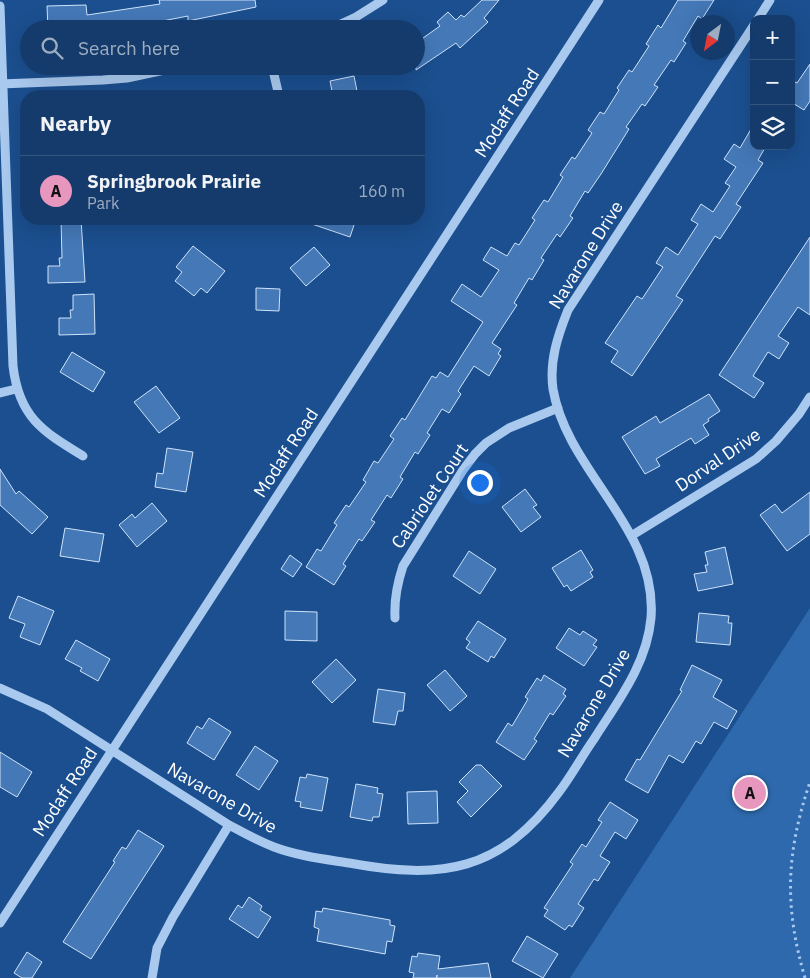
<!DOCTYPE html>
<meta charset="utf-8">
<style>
:root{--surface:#143b6b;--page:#214673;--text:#f1f3f6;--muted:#9dadc1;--line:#33557e;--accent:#e797bd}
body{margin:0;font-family:"IBM Plex Sans",sans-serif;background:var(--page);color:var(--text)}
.controls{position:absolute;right:15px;top:15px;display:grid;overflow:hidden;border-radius:10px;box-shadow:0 5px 20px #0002}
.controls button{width:45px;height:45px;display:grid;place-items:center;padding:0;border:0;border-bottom:1px solid var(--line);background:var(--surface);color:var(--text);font:25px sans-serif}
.compass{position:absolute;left:690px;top:15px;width:45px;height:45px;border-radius:50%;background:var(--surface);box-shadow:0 5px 20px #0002;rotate:212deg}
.you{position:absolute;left:479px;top:482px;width:18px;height:18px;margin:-12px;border:4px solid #fff;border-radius:50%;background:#1a73e8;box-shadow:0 0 0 8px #1a73e833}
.badge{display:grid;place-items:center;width:32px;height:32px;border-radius:50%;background:var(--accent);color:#111;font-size:16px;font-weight:700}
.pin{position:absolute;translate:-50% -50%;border:2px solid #fff;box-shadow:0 1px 5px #0006}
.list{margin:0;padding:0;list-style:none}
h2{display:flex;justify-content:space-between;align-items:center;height:65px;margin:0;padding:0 20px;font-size:21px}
h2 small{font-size:16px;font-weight:400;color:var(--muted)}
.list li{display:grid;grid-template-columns:32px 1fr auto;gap:15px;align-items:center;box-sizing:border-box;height:70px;padding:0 20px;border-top:1px solid var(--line)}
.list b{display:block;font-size:19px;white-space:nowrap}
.list p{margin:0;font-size:16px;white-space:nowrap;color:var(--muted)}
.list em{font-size:16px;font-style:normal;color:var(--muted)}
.icon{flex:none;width:28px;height:28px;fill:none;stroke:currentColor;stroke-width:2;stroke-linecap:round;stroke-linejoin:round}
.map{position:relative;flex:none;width:810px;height:978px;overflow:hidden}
.search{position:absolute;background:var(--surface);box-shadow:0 5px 20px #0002;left:20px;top:20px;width:405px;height:55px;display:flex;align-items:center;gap:12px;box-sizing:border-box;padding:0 18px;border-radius:28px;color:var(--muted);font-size:19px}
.panel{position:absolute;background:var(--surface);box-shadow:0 5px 20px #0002;left:20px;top:90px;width:405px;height:135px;border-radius:20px}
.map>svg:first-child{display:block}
.green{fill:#2e69ad}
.building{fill:#4478b7;stroke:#cfe3fa}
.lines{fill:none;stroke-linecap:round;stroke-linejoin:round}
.path{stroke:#a9c9ee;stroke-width:3;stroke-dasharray:2.5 4;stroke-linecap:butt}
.minor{stroke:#a9c9ee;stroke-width:9}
.labels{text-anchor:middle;stroke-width:4;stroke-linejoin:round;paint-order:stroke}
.street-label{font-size:18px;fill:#fff;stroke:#1b4f8f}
</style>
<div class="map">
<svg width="810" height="978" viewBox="0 0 810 978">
<rect width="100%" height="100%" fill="#1b4f8f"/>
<path class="green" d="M 810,608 L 810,978 L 570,978 Z"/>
<path class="building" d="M 159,0 L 255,0 L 256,7 L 188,21 L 188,16 L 147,24 L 148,29 L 48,29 L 47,6 L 86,5 L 87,15 L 160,4 Z
M 482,0 L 499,0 L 484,18 L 488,22 L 460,48 L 456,43 L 416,70 L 416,43 L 440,26 L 437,22 L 448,12 L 456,20 L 461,15 L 464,17 Z
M 678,0 L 714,0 L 702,19 L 698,16 L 683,41 L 686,43 L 674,62 L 671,60 L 654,85 L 658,87 L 645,106 L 642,104 L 626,127 L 629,129 L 601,174 L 588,193 L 585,191 L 570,216 L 573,218 L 560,237 L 557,234 L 541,258 L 544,260 L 532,280 L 529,278 L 514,303 L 517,305 L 492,343 L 501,349 L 498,354 L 501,356 L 489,376 L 474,366 L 458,391 L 461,394 L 449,413 L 442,409 L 427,433 L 430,435 L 418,454 L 415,452 L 400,477 L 403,479 L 391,498 L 387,495 L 371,520 L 375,522 L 362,541 L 359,539 L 343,564 L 346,566 L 334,585 L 306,567 L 317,549 L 321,551 L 337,525 L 334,523 L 346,505 L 349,507 L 366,482 L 363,480 L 374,461 L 378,463 L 394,439 L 390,436 L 402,418 L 405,420 L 432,376 L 436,378 L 440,372 L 448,377 L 483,322 L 451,301 L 462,284 L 481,297 L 499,270 L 483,260 L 491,247 L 507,256 L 515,243 L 519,245 L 535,220 L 532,218 L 544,200 L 548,202 L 563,177 L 560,175 L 572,157 L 575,159 L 592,133 L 588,130 L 600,112 L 604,114 L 619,90 L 617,88 L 629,70 L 632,72 L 649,46 L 646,44 L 658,25 L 661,28 Z
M 810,64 L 810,101 L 804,110 L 791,102 L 791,80 L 797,83 Z
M 354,76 L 358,96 L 333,96 L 330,81 Z
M 754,124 L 754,146 L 766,146 L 758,160 L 763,163 L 736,204 L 741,207 L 720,239 L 715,236 L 676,296 L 683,300 L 632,376 L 611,362 L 618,351 L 605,343 L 637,296 L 642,299 L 663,267 L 656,263 L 666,247 L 678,255 L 698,224 L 691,220 L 701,204 L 713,212 L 730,186 L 725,183 L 736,167 L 724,159 L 734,144 L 740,148 Z
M 61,219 L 81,219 L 85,282 L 48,283 L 48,266 L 60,266 L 59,258 L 62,258 Z
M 304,219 L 356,219 L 350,237 L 303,221 Z
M 810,237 L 810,315 L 798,307 L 778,336 L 789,343 L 779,359 L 768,352 L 753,376 L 764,383 L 754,398 L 719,375 Z
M 193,246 L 225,271 L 207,293 L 201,288 L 194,296 L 175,281 L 182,272 L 176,267 Z
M 314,247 L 330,265 L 306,286 L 290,268 Z
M 256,288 L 280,289 L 279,311 L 256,310 Z
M 94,294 L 95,334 L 59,335 L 59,318 L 71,318 L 70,310 L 73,310 L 73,295 Z
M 72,352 L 105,372 L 93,392 L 60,372 Z
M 156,386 L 180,418 L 159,433 L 134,402 Z
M 709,394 L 720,411 L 708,419 L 709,421 L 703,425 L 709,435 L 695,444 L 691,438 L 656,459 L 660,466 L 645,474 L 622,437 L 656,416 L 660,423 Z
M 167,448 L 193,452 L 186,492 L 155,487 L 157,473 L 163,474 Z
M 0,469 L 16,494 L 19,491 L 48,517 L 32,534 L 0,505 Z
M 525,489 L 537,505 L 533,507 L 541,517 L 521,532 L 502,507 Z
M 810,492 L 810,534 L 787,551 L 760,515 L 775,504 L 782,513 Z
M 152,503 L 167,521 L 137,547 L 119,525 L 132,514 L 135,518 Z
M 65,528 L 104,534 L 99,562 L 60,556 Z
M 725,547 L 733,584 L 698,591 L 694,574 L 707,572 L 705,565 L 708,565 L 705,552 Z
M 581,550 L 593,570 L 590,572 L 593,577 L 571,591 L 567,585 L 564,587 L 552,568 Z
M 469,551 L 496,569 L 480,594 L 453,576 Z
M 290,555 L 302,564 L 293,577 L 281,569 Z
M 18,596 L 54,611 L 40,645 L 20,637 L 25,624 L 9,618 Z
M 285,611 L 317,612 L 317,641 L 285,640 Z
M 699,613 L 729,616 L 728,623 L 732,623 L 730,645 L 696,642 Z
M 478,621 L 506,639 L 494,658 L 491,656 L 488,662 L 466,648 L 470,642 L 466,639 Z
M 569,628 L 580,635 L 583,631 L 597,640 L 593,645 L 597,647 L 584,666 L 556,648 Z
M 76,640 L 110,659 L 98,681 L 80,671 L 82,668 L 65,659 Z
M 336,659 L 356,680 L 332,703 L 312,682 Z
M 692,665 L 722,680 L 713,697 L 737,711 L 727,729 L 714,722 L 701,744 L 696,741 L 683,763 L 669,755 L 648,793 L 625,780 L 637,759 L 640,760 L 682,691 L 680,690 Z
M 445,670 L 467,696 L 450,711 L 427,685 Z
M 544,675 L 566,689 L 563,694 L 566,696 L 553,715 L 550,713 L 534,739 L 537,741 L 524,760 L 496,742 L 508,723 L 512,726 L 528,699 L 525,697 L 537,678 L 541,681 Z
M 378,689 L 405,693 L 403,711 L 398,711 L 395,725 L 373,722 Z
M 209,718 L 231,732 L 214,760 L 187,743 L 197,726 L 202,729 Z
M 255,746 L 278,761 L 259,790 L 236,775 Z
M 0,752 L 32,772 L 17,797 L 0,787 Z
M 476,765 L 481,765 L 502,786 L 471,817 L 457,802 L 468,791 L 459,782 Z
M 307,774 L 328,778 L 322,811 L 300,807 L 301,802 L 295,801 L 300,777 L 306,778 Z
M 356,784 L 378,788 L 377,793 L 383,794 L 379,817 L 373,817 L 372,821 L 350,817 Z
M 437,791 L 438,823 L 408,824 L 407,792 Z
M 610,802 L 638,820 L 626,839 L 615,832 L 600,856 L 610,862 L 598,881 L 594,879 L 578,904 L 584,908 L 572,927 L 569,925 L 565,930 L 544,916 L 548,910 L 544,908 L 573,864 L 570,862 L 582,844 L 586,847 L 602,822 L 598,820 Z
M 138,830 L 164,846 L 91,959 L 63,942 L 115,862 L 113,861 L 122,847 L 126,849 Z
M 249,897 L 262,906 L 260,910 L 271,917 L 258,938 L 229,919 L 238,905 L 242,908 Z
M 323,908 L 390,920 L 390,925 L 395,926 L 392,942 L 387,941 L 385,954 L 317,941 L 319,929 L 314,927 L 316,911 L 322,912 Z
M 527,936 L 558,954 L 543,978 L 512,961 Z
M 27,952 L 42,962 L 32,978 L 22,978 L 14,973 Z
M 418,953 L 440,956 L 438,969 L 488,963 L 491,978 L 437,978 L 437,975 L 436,978 L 413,978 L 414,973 L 409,972 L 412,956 L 417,957 Z"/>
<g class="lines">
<path class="path" d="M 805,978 C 784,906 786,853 810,782"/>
<path class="minor" d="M 0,6 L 13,366 C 19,417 42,431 83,456
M 758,19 L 770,0
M 330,29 L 356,17 L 383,0
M 272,66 L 279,96
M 0,84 L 103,80 L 127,78 L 183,66
M 0,393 L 16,389
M 631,536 L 756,459 L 776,441 L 799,414 L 810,397
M 395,618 C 394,599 397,584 403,566 L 463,470 L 475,454 L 486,443 L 509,428 L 558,408
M 0,688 L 47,709 L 229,825 C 244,833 258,841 274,847 C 298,856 324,859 349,863 C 442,880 500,872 559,792 C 572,775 582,756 594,739 C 618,701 647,664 651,618 C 658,528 567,472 553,389 C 549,361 558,335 568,310 L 754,25
M 0,923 L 599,0
M 152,978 L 157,948 L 173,917 L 229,825"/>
</g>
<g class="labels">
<g class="street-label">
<text transform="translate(507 113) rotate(-57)" y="6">Modaff Road</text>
<text transform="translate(586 255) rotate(-58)" y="6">Navarone Drive</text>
<text transform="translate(286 453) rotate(-57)" y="6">Modaff Road</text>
<text transform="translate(718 460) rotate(-34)" y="6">Dorval Drive</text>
<text transform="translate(430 496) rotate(-56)" y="6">Cabriolet Court</text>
<text transform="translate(594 703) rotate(-59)" y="6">Navarone Drive</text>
<text transform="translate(65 792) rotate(-57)" y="6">Modaff Road</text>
<text transform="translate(222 798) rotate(30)" y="6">Navarone Drive</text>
</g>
</g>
</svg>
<div class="controls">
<button>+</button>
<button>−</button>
<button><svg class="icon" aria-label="layers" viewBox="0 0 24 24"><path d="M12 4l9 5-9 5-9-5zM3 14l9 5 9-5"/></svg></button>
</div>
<svg class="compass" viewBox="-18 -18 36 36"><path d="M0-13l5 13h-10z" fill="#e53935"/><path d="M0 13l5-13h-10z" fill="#9dadc1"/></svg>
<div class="you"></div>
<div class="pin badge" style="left:750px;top:793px">A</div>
<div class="search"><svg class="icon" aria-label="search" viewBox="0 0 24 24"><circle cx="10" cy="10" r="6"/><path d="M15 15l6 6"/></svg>Search here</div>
<section class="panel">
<h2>Nearby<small></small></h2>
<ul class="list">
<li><span class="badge">A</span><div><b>Springbrook Prairie</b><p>Park</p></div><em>160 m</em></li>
</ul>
</section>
</div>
